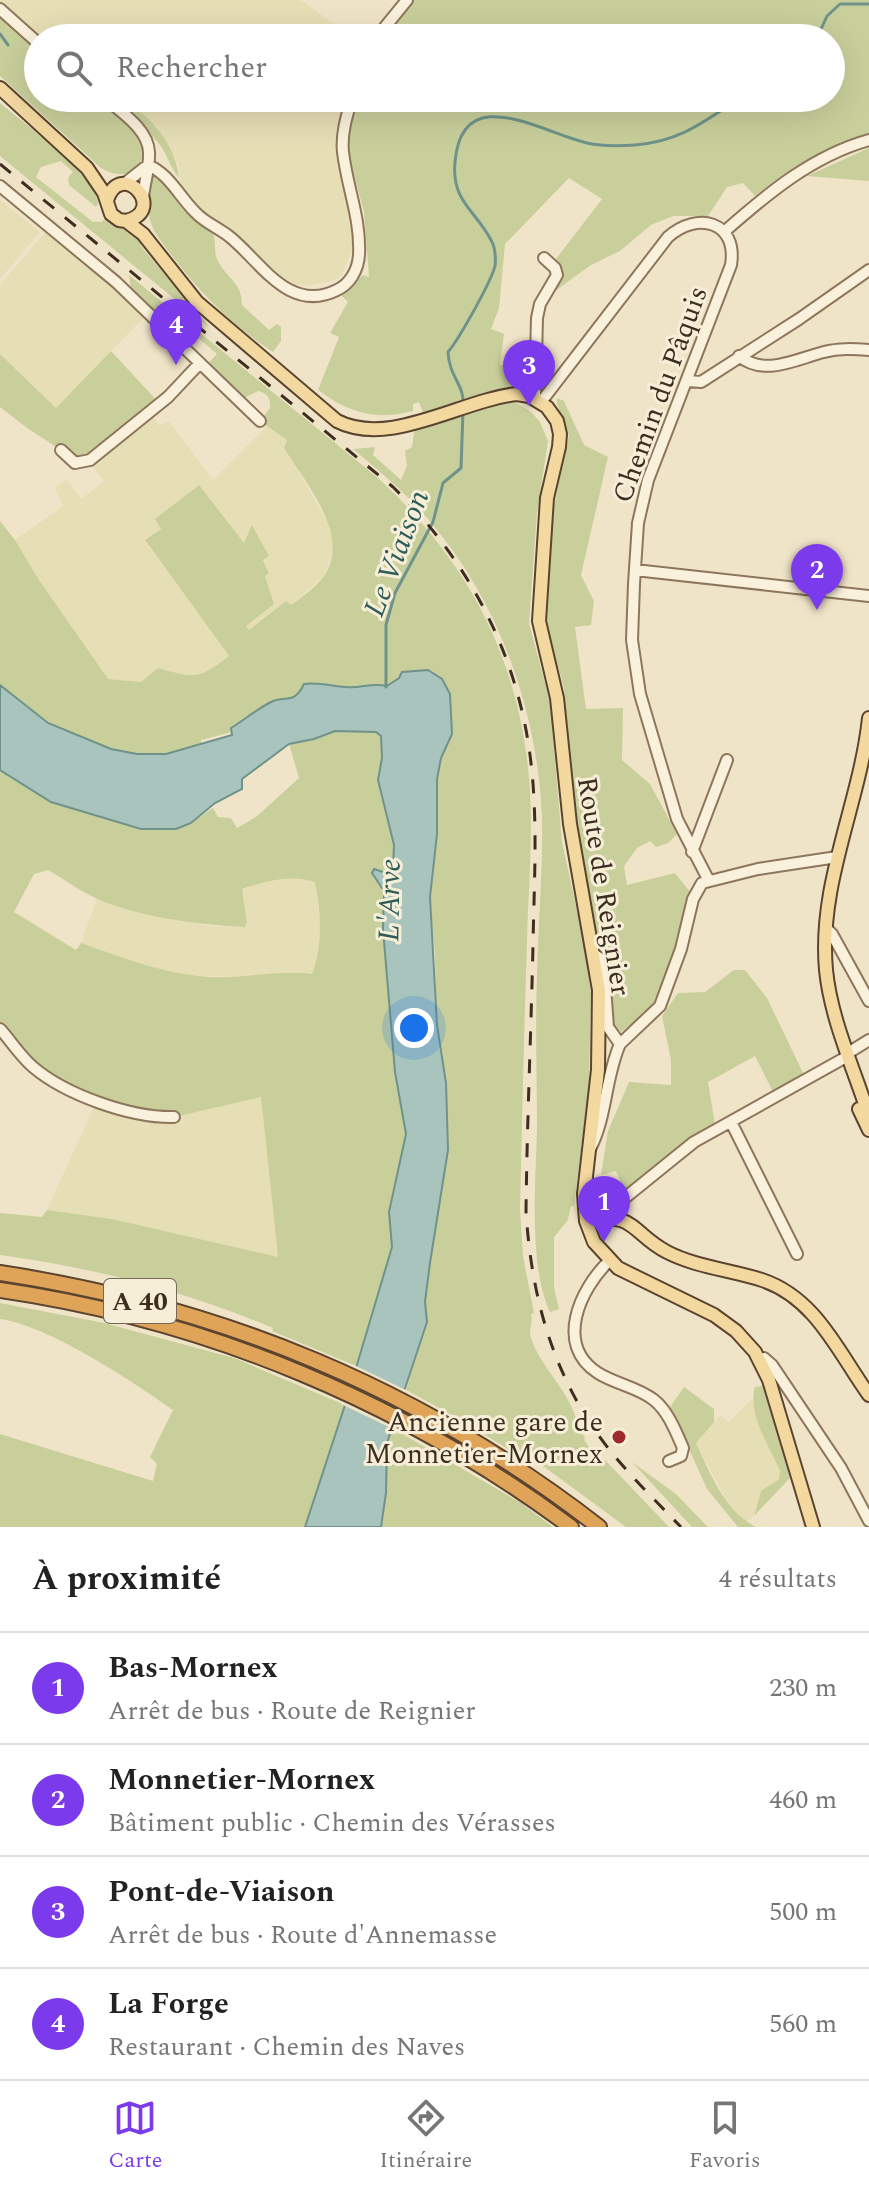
<!DOCTYPE html>
<html lang="fr">
<meta charset="utf-8">
<style>
:root{--surface:#fff;--page:#f2f2f2;--text:#222;--muted:#767676;--line:#e0e0e0;--accent:#7c3aed}
body{margin:0;font-family:Spectral,serif;background:var(--page);color:var(--text)}
.you{position:absolute;left:414px;top:1028px;width:28px;height:28px;margin:-20px;border:6px solid #fff;border-radius:50%;background:#1a73e8;box-shadow:0 0 0 12px #1a73e833}
.badge{display:grid;place-items:center;width:52px;height:52px;border-radius:50%;background:var(--accent);color:#fff;font-size:26px;font-weight:700}
.pin{position:absolute;translate:-50% -66px;filter:drop-shadow(0 2px 4px #0008)}
.pin::after{content:'';position:absolute;top:42px;width:28px;height:24px;background:inherit;clip-path:polygon(0 0,100% 0,50% 100%)}
.list{margin:0;padding:0;list-style:none}
h2{display:flex;justify-content:space-between;align-items:center;height:104px;margin:0;padding:0 32px;font-size:34px}
h2 small{font-size:26px;font-weight:400;color:var(--muted)}
.list li{display:grid;grid-template-columns:52px 1fr auto;gap:24px;align-items:center;box-sizing:border-box;height:112px;padding:0 32px;border-top:2px solid var(--line)}
.list b{display:block;font-size:30px;white-space:nowrap}
.list p{margin:0;font-size:26px;white-space:nowrap;color:var(--muted)}
.list em{font-size:26px;font-style:normal;color:var(--muted)}
.icon{flex:none;width:44px;height:44px;fill:none;stroke:currentColor;stroke-width:2;stroke-linecap:round;stroke-linejoin:round}
.map{position:relative;flex:none;width:869px;height:1527px;overflow:hidden}
.search{position:absolute;background:var(--surface);box-shadow:0 8px 32px #0002;left:24px;right:24px;top:24px;height:88px;display:flex;align-items:center;gap:20px;box-sizing:border-box;padding:0 28px;border-radius:44px;color:var(--muted);font-size:30px}
.sheet{height:552px;background:var(--surface)}
nav{display:flex;justify-content:space-around;align-items:center;box-sizing:border-box;height:112px;border-top:2px solid var(--line);background:var(--surface);font-size:22px;color:var(--muted)}
nav a{display:grid;justify-items:center;gap:4px}
nav .on{color:var(--accent)}
.map>svg:first-child{display:block}
.farmland{fill:#e6deb5}
.green{fill:#c9cf9b;fill-rule:evenodd}
.water{fill:#a9c4bc;stroke:#6f938a;stroke-width:2}
.pier{fill:#f0e4c8}
.lines{fill:none;stroke-linecap:round;stroke-linejoin:round}
.stream{stroke:#6f938a;stroke-width:3}
.minor-casing{stroke:#8d765c;stroke-width:14}
.major-casing{stroke:#5b4430;stroke-width:16}
.highway-casing{stroke:#5b4430;stroke-width:18}
.minor{stroke:#faf1dc;stroke-width:10}
.major{stroke:#f3d9a0;stroke-width:12}
.highway{stroke:#e0a458;stroke-width:14}
.rail{stroke:#3d2e20;stroke-width:3;stroke-dasharray:14 14;stroke-linecap:butt}
.poi-dot{fill:#9e2a2b;stroke:#f7eed8;stroke-width:3}
.labels{text-anchor:middle;stroke-width:6;stroke-linejoin:round;paint-order:stroke}
.shield{fill:#f7eed8;stroke:#756857;stroke-width:2}
.shield-label{font-size:26px;font-weight:bold;fill:#3d2e20}
.street-label{font-size:28px;fill:#3d2e20;stroke:#f7eed8}
.poi-label{font-size:28px;fill:#3d2e20;stroke:#f7eed8;text-anchor:end}
.water-label{font-size:30px;font-style:italic;fill:#2f5d5a;stroke:#f7eed8}
</style>
<div class="map">
<svg width="869" height="1527" viewBox="0 0 869 1527">
<rect width="100%" height="100%" fill="#f0e4c8"/>
<path class="farmland" d="M 0,0 L 301,0 L 353,38 L 38,38 L 0,9 Z
M 120,98 L 348,98 L 339,129 L 355,237 L 353,248 L 341,276 L 335,280 L 308,286 L 296,285 L 280,275 L 226,225 L 210,218 L 200,208 L 181,185 L 178,163 L 157,127 Z
M 0,200 L 40,232 L 0,279 Z
M 50,227 L 148,313 L 56,408 L 0,354 L 0,285 Z
M 153,415 L 159,426 L 169,421 L 213,480 L 267,426 L 288,440 L 284,448 L 328,522 L 334,548 L 324,576 L 291,605 L 286,601 L 249,630 L 245,626 L 265,576 L 269,573 L 252,526 L 244,543 L 198,485 L 155,520 L 161,529 L 145,541 L 229,656 L 209,672 L 187,676 L 158,669 L 141,682 L 107,679 L 39,580 L 15,540 L 63,506 L 55,487 L 67,479 L 81,499 L 104,482 L 89,461 Z
M 299,876 L 315,882 L 316,886 L 320,927 L 318,953 L 313,975 L 294,972 L 237,977 L 189,975 L 141,965 L 81,943 L 97,899 L 135,910 L 209,926 L 244,927 L 247,923 L 242,890 L 261,883 Z
M 261,1097 L 278,1258 L 112,1219 L 47,1210 L 97,1100 L 134,1111 L 211,1108 Z
M 752,1399 L 758,1421 L 781,1471 L 779,1479 L 761,1491 L 754,1516 L 747,1522 L 728,1503 L 695,1442 L 721,1415 L 729,1422 Z"/>
<path class="green" d="M 413,0 L 869,0 L 869,133 C 827,144 789,169 755,196 L 743,183 L 727,187 L 708,216 L 673,216 L 651,225 L 620,251 L 591,265 L 555,291 C 558,276 567,278 556,259 L 602,199 L 569,178 L 505,244 L 499,308 L 491,329 L 504,334 L 500,365 L 512,365 L 513,387 L 423,413 L 419,402 L 413,404 L 413,411 C 374,421 350,413 318,390 L 339,337 L 330,333 L 348,302 L 340,294 L 363,275 L 369,277 L 364,212 L 349,156 L 349,129 L 359,98 L 831,98 L 831,38 L 384,38 Z
M 0,15 L 38,48 L 38,98 L 97,98 L 137,132 L 145,153 C 136,175 122,180 101,168 L 0,76 Z
M 117,98 C 148,111 176,144 179,178 C 170,167 168,156 160,145 C 147,129 132,113 117,98 Z
M 0,103 C 21,121 99,178 98,204 L 96,207 L 69,185 L 68,178 L 73,172 L 61,161 L 41,167 L 36,177 L 93,222 L 101,222 L 106,218 L 137,237 C 141,248 148,254 155,263 C 173,285 193,304 210,328 L 0,156 Z
M 869,148 L 869,181 L 807,176 Z
M 155,175 L 161,177 L 212,231 C 217,240 213,253 218,261 C 228,280 242,282 242,305 L 269,330 L 277,324 L 281,327 L 281,341 L 273,352 C 233,326 202,295 173,257 C 164,245 150,230 149,214 C 148,202 149,188 151,176 Z
M 129,275 L 378,478 C 471,564 522,664 530,791 C 533,841 528,893 527,943 C 524,1032 522,1121 520,1210 L 523,1256 L 534,1313 L 531,1314 C 533,1322 530,1326 530,1333 C 532,1352 558,1381 567,1398 C 574,1410 578,1425 585,1438 L 584,1440 L 601,1463 L 605,1460 L 669,1527 L 626,1527 L 524,1452 L 514,1453 L 463,1421 L 406,1390 L 427,1322 L 425,1302 L 430,1263 L 448,1150 L 446,1083 L 437,1025 L 435,955 L 430,897 L 437,834 L 437,779 L 441,758 L 452,734 L 399,678 L 387,686 C 372,682 360,689 346,687 C 331,686 319,682 305,684 L 300,693 L 245,719 L 228,733 L 201,740 L 201,744 L 166,754 L 137,754 L 111,749 L 47,723 L 0,685 L 0,521 L 15,540 L 39,580 L 108,679 L 141,682 L 158,668 C 193,678 199,680 229,656 L 145,540 L 161,529 L 155,519 L 199,485 L 244,543 L 252,525 L 269,556 L 263,560 L 269,573 L 265,576 L 274,604 L 246,626 L 249,630 L 286,601 L 291,605 C 302,597 316,587 324,576 C 352,535 305,483 284,448 L 287,440 L 260,421 L 270,408 C 271,398 267,393 258,391 L 244,398 L 205,367 L 217,354 L 175,318 L 165,329 L 132,297 Z
M 111,351 L 160,404 L 81,463 L 27,428 L 0,407 L 0,354 L 56,408 Z
M 557,398 L 564,401 L 584,445 L 608,457 L 581,575 L 594,601 L 591,625 L 575,627 L 586,709 L 623,708 L 622,760 L 650,784 L 677,834 L 668,843 L 656,847 L 650,841 L 637,848 L 624,866 L 627,885 L 675,873 L 690,892 L 670,970 L 653,1008 L 621,1032 L 614,1027 L 607,958 L 599,946 L 583,860 L 570,770 L 564,688 L 546,622 L 553,510 L 569,435 L 557,404 Z
M 504,401 L 515,402 L 531,412 L 540,422 L 548,441 L 537,513 L 529,623 L 550,702 L 562,842 L 581,929 L 591,992 L 589,1085 L 574,1206 L 571,1206 L 568,1220 L 554,1237 L 554,1288 L 559,1309 L 550,1312 C 528,1266 536,1179 537,1127 C 537,1076 535,1026 537,976 C 538,924 543,871 542,819 C 538,711 499,601 428,519 C 406,493 379,471 353,449 L 375,447 L 373,455 L 401,480 L 407,466 L 405,451 L 412,447 L 415,426 Z
M 350,730 L 376,732 L 381,736 L 382,758 L 378,780 L 394,845 L 393,868 L 386,874 L 375,869 L 372,873 L 384,891 L 383,929 L 395,1072 L 406,1134 L 389,1212 L 392,1247 L 356,1366 L 272,1331 L 273,1328 C 186,1291 94,1268 0,1255 L 0,1213 L 42,1217 L 47,1210 L 112,1219 L 278,1257 L 261,1097 L 174,1117 L 98,1098 L 69,1086 L 44,1070 L 0,1022 L 0,770 L 51,802 L 191,823 L 213,808 L 218,817 L 231,818 L 237,828 L 256,817 L 299,778 L 289,744 C 309,739 329,731 350,730 ZM 48,870 C 64,879 80,891 97,899 C 139,917 199,925 245,927 L 247,923 L 242,889 C 266,881 291,874 315,882 C 321,911 323,946 312,974 C 279,970 246,978 213,977 C 166,975 124,958 81,943 L 76,950 L 14,912 L 34,874 Z
M 734,970 L 745,970 L 767,998 L 804,1075 L 773,1092 L 755,1056 L 708,1082 L 715,1125 L 689,1139 L 625,1193 L 616,1171 L 601,1175 L 608,1131 L 629,1082 L 671,1085 L 671,1060 L 662,1016 L 678,993 L 705,992 Z
M 0,1303 L 104,1323 L 234,1358 L 345,1405 L 305,1527 L 0,1527 L 0,1434 L 153,1481 L 157,1464 L 150,1457 L 173,1410 C 132,1381 49,1326 0,1319 Z
M 763,1386 L 790,1478 L 754,1516 L 761,1491 L 779,1479 L 780,1471 C 770,1447 747,1414 755,1387 Z
M 684,1387 L 714,1409 L 714,1422 L 696,1443 C 710,1473 724,1510 756,1527 L 738,1527 L 707,1489 L 670,1407 Z
M 392,1428 L 521,1503 L 553,1527 L 381,1527 C 385,1495 382,1459 392,1428 Z
M 632,1462 L 676,1494 L 708,1527 L 692,1527 Z"/>
<path class="water" d="M 428,670 L 442,679 L 450,694 L 452,734 L 441,758 L 437,779 L 437,834 L 430,897 L 437,1025 L 446,1083 L 448,1150 L 430,1263 L 425,1302 L 427,1322 L 387,1443 L 386,1493 L 381,1527 L 305,1527 L 345,1405 L 392,1247 L 389,1212 L 406,1134 L 395,1072 L 383,929 L 384,891 L 372,873 L 374,869 L 386,873 L 393,868 L 394,845 L 378,780 L 382,758 L 381,736 L 376,732 L 335,731 L 314,739 L 289,744 L 242,779 L 242,789 L 215,803 L 191,823 L 176,829 L 141,829 L 51,802 L 0,770 L 0,685 L 48,723 L 111,749 L 137,754 L 166,754 L 232,735 L 231,728 C 244,720 257,709 271,702 C 286,695 294,705 304,684 C 319,682 331,686 346,687 C 360,689 372,682 387,686 L 399,678 L 402,672 Z"/>
<path class="pier" d="M 352,1364 L 410,1392 L 395,1430 L 341,1404 Z"/>
<g class="lines">
<path class="stream" d="M 0,34 L 8,45
M 817,38 L 827,16 L 840,4 L 869,4
M 463,403 C 464,385 449,376 448,352 C 459,339 491,282 495,266 C 496,260 495,247 492,242 C 477,211 451,202 455,162 C 462,80 540,132 587,143 C 601,146 621,146 635,145 C 681,141 703,122 740,98
M 386,687 L 386,625 L 395,593 L 433,522 L 443,483 L 461,468 L 463,411"/>
<g class="minor-casing">
<path id="minor" d="M 0,9 L 38,43
M 376,38 L 407,0
M 105,98 C 121,112 148,129 149,152 C 150,168 144,183 143,198
M 148,165 C 169,174 179,196 195,212 C 205,223 219,228 230,237 C 261,262 289,314 337,290 C 350,284 358,270 359,255 C 361,219 347,187 343,152 C 341,134 347,115 352,98
M 124,184 L 148,165
M 0,186 L 116,282 L 260,421
M 724,232 C 767,194 812,156 869,140
M 739,356 C 765,377 796,359 824,352 C 839,348 854,349 869,350
M 688,381 L 701,382 L 799,319 L 869,270
M 535,398 L 537,318 L 540,304 L 557,275 L 555,268 L 544,258
M 541,402 L 668,237 C 697,211 738,221 731,265 L 648,480 L 638,523 L 634,584 L 632,640 L 640,694 L 677,819 L 709,881
M 61,450 L 75,463 L 90,460 L 168,397 L 200,363
M 635,570 L 869,596
M 692,852 L 727,760
M 826,928 L 832,934 L 869,1001
M 594,954 L 603,961 L 608,1027 L 620,1044 L 660,1006 L 681,949 L 693,899 L 702,883 L 758,869 L 837,857
M 0,1029 C 11,1041 20,1056 33,1067 C 66,1095 131,1118 174,1117
M 848,1053 L 869,1040
M 731,1122 L 797,1254
M 590,1149 C 607,1117 605,1078 620,1044
M 600,1218 L 694,1142 L 848,1056
M 609,1261 C 580,1289 554,1345 598,1373 C 615,1384 638,1387 654,1400 C 668,1411 676,1432 683,1448 L 681,1456 L 669,1461
M 760,1359 L 764,1358 L 772,1365 L 841,1468 L 869,1521"/>
</g>
<g class="major-casing">
<path id="major" d="M 0,88 L 87,168 L 104,193 L 111,214 L 119,220 L 126,221 L 143,234 L 197,302 L 337,421 C 390,448 461,400 517,394 L 529,396 L 547,407 L 557,421 L 560,434 L 559,447 L 547,498 L 539,621 L 557,698 L 570,824 L 599,990 L 598,1070 L 584,1194 L 586,1221 L 594,1242 L 618,1268 L 714,1315 L 736,1331 L 755,1352 L 769,1380 L 813,1527
M 107,200 C 121,158 169,210 126,221
M 869,718 C 860,803 818,883 826,970 C 831,1020 854,1069 869,1116
M 859,1109 L 869,1130
M 586,1221 C 635,1210 632,1234 667,1252 C 696,1267 731,1270 762,1280 C 816,1298 838,1352 869,1395"/>
</g>
<g class="highway-casing">
<path id="highway" d="M 0,1273 C 223,1307 421,1389 599,1527
M 0,1290 C 207,1320 403,1402 571,1527"/>
</g>
<use href="#minor" class="minor"/>
<use href="#major" class="major"/>
<use href="#highway" class="highway"/>
<path class="rail" d="M 0,164 L 393,487 C 470,562 519,657 531,763 C 538,823 534,885 533,945 C 531,1034 527,1123 526,1211 C 531,1293 551,1369 599,1436 C 623,1469 653,1498 681,1527"/>
</g>
<circle class="poi-dot" cx="619" cy="1437" r="8"/>
<g class="labels">
<rect class="shield" x="104" y="1279" width="72" height="44" rx="6"/>
<g class="shield-label">
<text x="140" y="1310">A 40</text>
</g>
<g class="street-label">
<text transform="translate(659 394) rotate(-70)" y="10">Chemin du Pâquis</text>
<text transform="translate(605 886) rotate(81)" y="10">Route de Reignier</text>
</g>
<g class="poi-label">
<text x="603" y="1431">Ancienne gare de<tspan x="603" dy="32">Monnetier-Mornex</tspan></text>
</g>
<g class="water-label">
<text transform="translate(396 553) rotate(-69)" y="10">Le Viaison</text>
<text transform="translate(389 900) rotate(-89)" y="10">L'Arve</text>
</g>
</g>
</svg>
<div class="you"></div>
<div class="pin badge" style="left:604px;top:1242px">1</div>
<div class="pin badge" style="left:817px;top:610px">2</div>
<div class="pin badge" style="left:529px;top:406px">3</div>
<div class="pin badge" style="left:176px;top:365px">4</div>
<div class="search"><svg class="icon" aria-label="search" viewBox="0 0 24 24"><circle cx="10" cy="10" r="6"/><path d="M15 15l6 6"/></svg>Rechercher</div>
</div>
<section class="sheet">
<h2>À proximité<small>4 résultats</small></h2>
<ul class="list">
<li><span class="badge">1</span><div><b>Bas-Mornex</b><p>Arrêt de bus · Route de Reignier</p></div><em>230 m</em></li>
<li><span class="badge">2</span><div><b>Monnetier-Mornex</b><p>Bâtiment public · Chemin des Vérasses</p></div><em>460 m</em></li>
<li><span class="badge">3</span><div><b>Pont-de-Viaison</b><p>Arrêt de bus · Route d'Annemasse</p></div><em>500 m</em></li>
<li><span class="badge">4</span><div><b>La Forge</b><p>Restaurant · Chemin des Naves</p></div><em>560 m</em></li>
</ul>
</section>
<nav>
<a class="on"><svg class="icon" aria-label="map" viewBox="0 0 24 24"><path d="M3 6l6-2 6 2 6-2v14l-6 2-6-2-6 2zM9 4v14M15 6v14"/></svg>Carte</a>
<a><svg class="icon" aria-label="directions" viewBox="0 0 24 24"><path d="M12 3l9 9-9 9-9-9zM9 14v-3h6M13 9l2 2-2 2"/></svg>Itinéraire</a>
<a><svg class="icon" aria-label="saved" viewBox="0 0 24 24"><path d="M7 4h10v16l-5-4-5 4z"/></svg>Favoris</a>
</nav>
